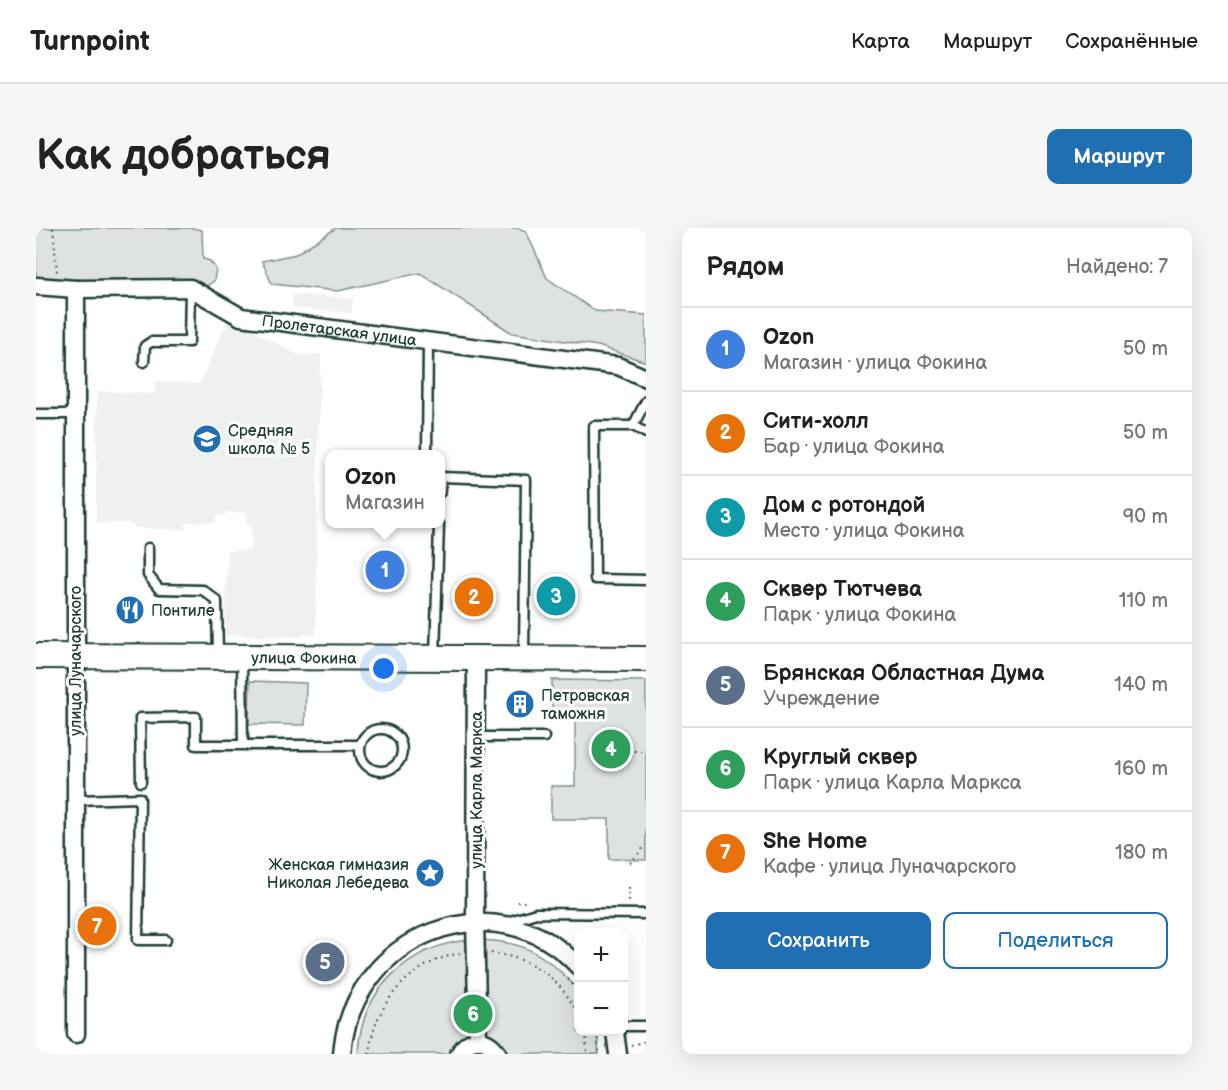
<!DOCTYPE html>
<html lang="ru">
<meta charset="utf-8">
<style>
:root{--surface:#fff;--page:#f6f6f6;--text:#222;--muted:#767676;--line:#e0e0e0;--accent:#1f6fb2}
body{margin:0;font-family:"Balsamiq Sans",sans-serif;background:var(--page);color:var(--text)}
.controls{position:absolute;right:18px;bottom:18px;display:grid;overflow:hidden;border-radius:12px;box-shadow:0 6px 24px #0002}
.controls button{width:54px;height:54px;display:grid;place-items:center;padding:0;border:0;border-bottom:2px solid var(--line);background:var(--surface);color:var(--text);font:30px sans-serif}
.you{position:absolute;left:348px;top:441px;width:21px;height:21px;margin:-15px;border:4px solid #fff;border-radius:50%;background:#1a73e8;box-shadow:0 0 0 9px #1a73e833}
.badge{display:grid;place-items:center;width:39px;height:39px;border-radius:50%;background:var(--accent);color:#fff;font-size:20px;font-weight:700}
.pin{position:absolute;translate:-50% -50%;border:3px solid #fff;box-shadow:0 2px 6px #0006}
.popup{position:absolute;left:289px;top:222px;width:120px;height:78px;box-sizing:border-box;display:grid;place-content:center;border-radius:12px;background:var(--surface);filter:drop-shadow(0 2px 4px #0005);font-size:20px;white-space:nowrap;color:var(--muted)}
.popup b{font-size:22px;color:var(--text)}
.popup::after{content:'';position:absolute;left:50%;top:100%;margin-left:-12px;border:12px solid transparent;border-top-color:var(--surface)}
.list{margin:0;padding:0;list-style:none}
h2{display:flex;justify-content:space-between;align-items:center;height:78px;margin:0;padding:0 24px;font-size:26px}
h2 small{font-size:20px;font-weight:400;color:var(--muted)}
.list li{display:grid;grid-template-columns:39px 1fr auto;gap:18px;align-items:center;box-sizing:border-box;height:84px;padding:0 24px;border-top:2px solid var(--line)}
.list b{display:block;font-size:22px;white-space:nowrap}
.list p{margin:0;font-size:20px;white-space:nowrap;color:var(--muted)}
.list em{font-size:20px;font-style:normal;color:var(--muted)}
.actions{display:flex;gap:12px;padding:18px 24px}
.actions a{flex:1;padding:14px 0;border:2px solid var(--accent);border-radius:12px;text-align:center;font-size:21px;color:var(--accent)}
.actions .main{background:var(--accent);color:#fff}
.map{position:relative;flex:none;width:610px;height:826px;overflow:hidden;border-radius:12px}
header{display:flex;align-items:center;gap:36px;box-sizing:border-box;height:84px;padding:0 30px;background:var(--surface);border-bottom:2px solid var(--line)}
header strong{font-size:28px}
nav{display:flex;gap:33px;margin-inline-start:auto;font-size:21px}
.intro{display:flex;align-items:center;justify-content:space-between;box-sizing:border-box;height:144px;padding:0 36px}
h1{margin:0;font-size:42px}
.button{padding:15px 27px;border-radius:12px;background:var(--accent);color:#fff;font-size:21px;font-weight:700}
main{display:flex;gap:36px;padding:0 36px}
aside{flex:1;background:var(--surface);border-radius:12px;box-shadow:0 6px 24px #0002}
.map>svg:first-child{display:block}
.built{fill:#eef1f0}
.green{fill:#dee3e2;stroke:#7e908b;stroke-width:1.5}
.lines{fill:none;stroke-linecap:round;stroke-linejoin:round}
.lane-casing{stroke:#1f3d34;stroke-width:13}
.street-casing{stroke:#1f3d34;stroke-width:21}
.secondary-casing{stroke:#1f3d34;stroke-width:28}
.path{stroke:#1f3d34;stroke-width:2;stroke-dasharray:1.5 4.5;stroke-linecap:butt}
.lane{stroke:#fff;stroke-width:8}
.street{stroke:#fff;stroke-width:16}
.secondary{stroke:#fff;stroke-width:24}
.labels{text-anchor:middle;stroke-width:6;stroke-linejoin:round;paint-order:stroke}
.street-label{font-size:16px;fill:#1f3d34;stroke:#fff}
.poi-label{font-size:16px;fill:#1f3d34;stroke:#fff;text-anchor:start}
</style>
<header>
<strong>Turnpoint</strong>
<nav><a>Карта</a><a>Маршрут</a><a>Сохранённые</a></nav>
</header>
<div class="intro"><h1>Как добраться</h1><a class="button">Маршрут</a></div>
<main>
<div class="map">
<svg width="610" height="826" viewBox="0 0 610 826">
<rect width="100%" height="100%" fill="#fff"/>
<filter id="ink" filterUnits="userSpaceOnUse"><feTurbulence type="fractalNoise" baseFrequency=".0167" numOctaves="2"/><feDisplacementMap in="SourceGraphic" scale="12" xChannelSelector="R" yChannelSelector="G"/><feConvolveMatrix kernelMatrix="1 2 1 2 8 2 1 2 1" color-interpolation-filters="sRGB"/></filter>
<g filter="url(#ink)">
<path class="built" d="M 257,66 L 317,71 L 315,85 L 256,80 Z
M 193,89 L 262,127 L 285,126 L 281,255 L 280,406 L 266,407 L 266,409 L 189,407 L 191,323 L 215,322 L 215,304 L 213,296 L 210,296 L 210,285 L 189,284 L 189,287 L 180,288 L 180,294 L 150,295 L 149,302 L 99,300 L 93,295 L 60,295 L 61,163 L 119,166 L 119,153 L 163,156 Z"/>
<path class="green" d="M 0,0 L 156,0 L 166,2 L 167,31 L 174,33 L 180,41 L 178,53 L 171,58 L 53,55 L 0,49 Z
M 300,0 L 482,0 L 490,3 L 511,50 L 559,83 L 610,87 L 610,134 L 562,118 L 476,105 L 384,45 L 302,63 L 236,56 L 226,33 L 260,26 Z
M 516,452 L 610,453 L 610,632 L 573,631 L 573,591 L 515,591 L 515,558 L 539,558 L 539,485 L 516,484 Z
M 214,453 L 270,455 L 269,497 L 213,496 Z
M 433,712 C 485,711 509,724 542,762 L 542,804 L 561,804 L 563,826 L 322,826 C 324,763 372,718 433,712 Z"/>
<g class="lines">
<g class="lane-casing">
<path id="lane" d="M 108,134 L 109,118 L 115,114 L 153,114 L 154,60
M 0,186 L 40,186
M 597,198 L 610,173
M 610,205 L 597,198 L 558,198 L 559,351 L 610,352
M 391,226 L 392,113
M 404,264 L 405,249 L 490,252 L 488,427
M 112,320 L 112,347 L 123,361 L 167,362 L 181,373 L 182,428
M 399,429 L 403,296
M 206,432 L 207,516
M324 522a21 21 0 1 1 42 0a21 21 0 1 1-42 0Z
M 440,509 L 508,509
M 105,554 L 104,490 L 160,489 L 160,517 L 324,517
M 40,572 L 104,570 L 102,712 L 130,712
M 471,694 L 500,685 L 610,686
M 588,798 L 610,798"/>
</g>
<g class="street-casing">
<g id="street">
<path id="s1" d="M 0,58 L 40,61 L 154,60 L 205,89 L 582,138 L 610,150"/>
<path d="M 440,430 L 439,694 L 442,813"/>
<path d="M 579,804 L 582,826"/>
<path d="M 40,806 L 40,61"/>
<path d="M 306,826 C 315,707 459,649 542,738"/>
<path d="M 423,826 C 433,808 452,809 462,826"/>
</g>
</g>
<g class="secondary-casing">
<g id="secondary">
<path id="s2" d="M 0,428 L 610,431"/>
</g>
</g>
<path class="path" d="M 17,0 L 21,45
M 592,523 L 610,523
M 594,635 L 610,617
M 593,659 L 593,674
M 481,674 L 493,674
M 455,725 C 496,730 524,749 542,787
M 532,751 L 542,762
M 550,804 L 551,826
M 561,804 L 563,826
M 595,817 L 610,813
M 333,826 C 338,775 375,734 425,725"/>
<use href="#lane" class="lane"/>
<use href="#street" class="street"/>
<use href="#secondary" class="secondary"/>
</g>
</g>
<defs>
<g id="school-disc" transform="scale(1.5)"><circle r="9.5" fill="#1f6fb2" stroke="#fff"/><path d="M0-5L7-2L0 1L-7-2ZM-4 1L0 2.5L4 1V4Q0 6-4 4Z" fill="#fff"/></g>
<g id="restaurant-disc" transform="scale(1.5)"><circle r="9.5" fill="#1f6fb2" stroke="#fff"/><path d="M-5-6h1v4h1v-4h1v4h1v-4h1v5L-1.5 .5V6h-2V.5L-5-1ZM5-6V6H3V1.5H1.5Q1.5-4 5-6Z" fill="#fff"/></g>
<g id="building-disc" transform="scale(1.5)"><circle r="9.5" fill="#1f6fb2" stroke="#fff"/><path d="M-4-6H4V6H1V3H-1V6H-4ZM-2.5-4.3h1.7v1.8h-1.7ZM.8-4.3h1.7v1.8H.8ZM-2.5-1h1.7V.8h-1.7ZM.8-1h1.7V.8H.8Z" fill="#fff"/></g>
<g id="sight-disc" transform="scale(1.5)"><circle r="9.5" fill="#1f6fb2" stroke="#fff"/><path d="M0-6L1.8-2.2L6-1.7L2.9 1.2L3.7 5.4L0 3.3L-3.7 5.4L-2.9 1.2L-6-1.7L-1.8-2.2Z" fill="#fff"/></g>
</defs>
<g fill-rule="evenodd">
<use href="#school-disc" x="171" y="211"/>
<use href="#restaurant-disc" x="94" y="382"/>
<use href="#building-disc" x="484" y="476"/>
<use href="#sight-disc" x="394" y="645"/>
</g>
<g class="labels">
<g class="street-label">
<text dy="6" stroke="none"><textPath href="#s1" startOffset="312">Пролетарская улица</textPath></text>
<text dy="6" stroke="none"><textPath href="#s2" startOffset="268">улица Фокина</textPath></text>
<text transform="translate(39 433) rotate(-90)" y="6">улица Луначарского</text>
<text transform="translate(440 562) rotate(-90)" y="6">улица Карла Маркса</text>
</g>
<g class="poi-label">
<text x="192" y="208">Средняя<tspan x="192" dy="18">школа № 5</tspan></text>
<text x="115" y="388">Понтиле</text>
<text x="505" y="473">Петровская<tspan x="505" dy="18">таможня</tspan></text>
<text x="373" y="642" text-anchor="end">Женская гимназия<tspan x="373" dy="18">Николая Лебедева</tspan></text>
</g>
</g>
</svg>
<div class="controls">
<button>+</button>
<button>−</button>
</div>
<div class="you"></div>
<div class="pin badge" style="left:349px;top:342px;background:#3f7fe0">1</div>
<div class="popup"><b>Ozon</b>Магазин</div>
<div class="pin badge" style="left:438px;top:369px;background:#e8710a">2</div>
<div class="pin badge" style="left:520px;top:368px;background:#0f9aa8">3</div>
<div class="pin badge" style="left:575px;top:521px;background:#2e9e5b">4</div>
<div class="pin badge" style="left:289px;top:734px;background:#5c6f8a">5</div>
<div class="pin badge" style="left:437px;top:786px;background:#2e9e5b">6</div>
<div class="pin badge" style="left:61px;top:698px;background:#e8710a">7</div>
</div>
<aside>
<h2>Рядом<small>Найдено: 7</small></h2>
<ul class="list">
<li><span class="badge" style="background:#3f7fe0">1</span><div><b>Ozon</b><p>Магазин · улица Фокина</p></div><em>50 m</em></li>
<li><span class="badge" style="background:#e8710a">2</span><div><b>Сити-холл</b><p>Бар · улица Фокина</p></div><em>50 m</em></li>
<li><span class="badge" style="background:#0f9aa8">3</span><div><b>Дом с ротондой</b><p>Место · улица Фокина</p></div><em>90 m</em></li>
<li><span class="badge" style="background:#2e9e5b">4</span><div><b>Сквер Тютчева</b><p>Парк · улица Фокина</p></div><em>110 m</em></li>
<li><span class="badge" style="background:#5c6f8a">5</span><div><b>Брянская Областная Дума</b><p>Учреждение</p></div><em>140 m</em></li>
<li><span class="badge" style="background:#2e9e5b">6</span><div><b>Круглый сквер</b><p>Парк · улица Карла Маркса</p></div><em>160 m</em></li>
<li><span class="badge" style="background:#e8710a">7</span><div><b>She Home</b><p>Кафе · улица Луначарского</p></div><em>180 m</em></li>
</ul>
<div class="actions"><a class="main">Сохранить</a><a>Поделиться</a></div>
</aside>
</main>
